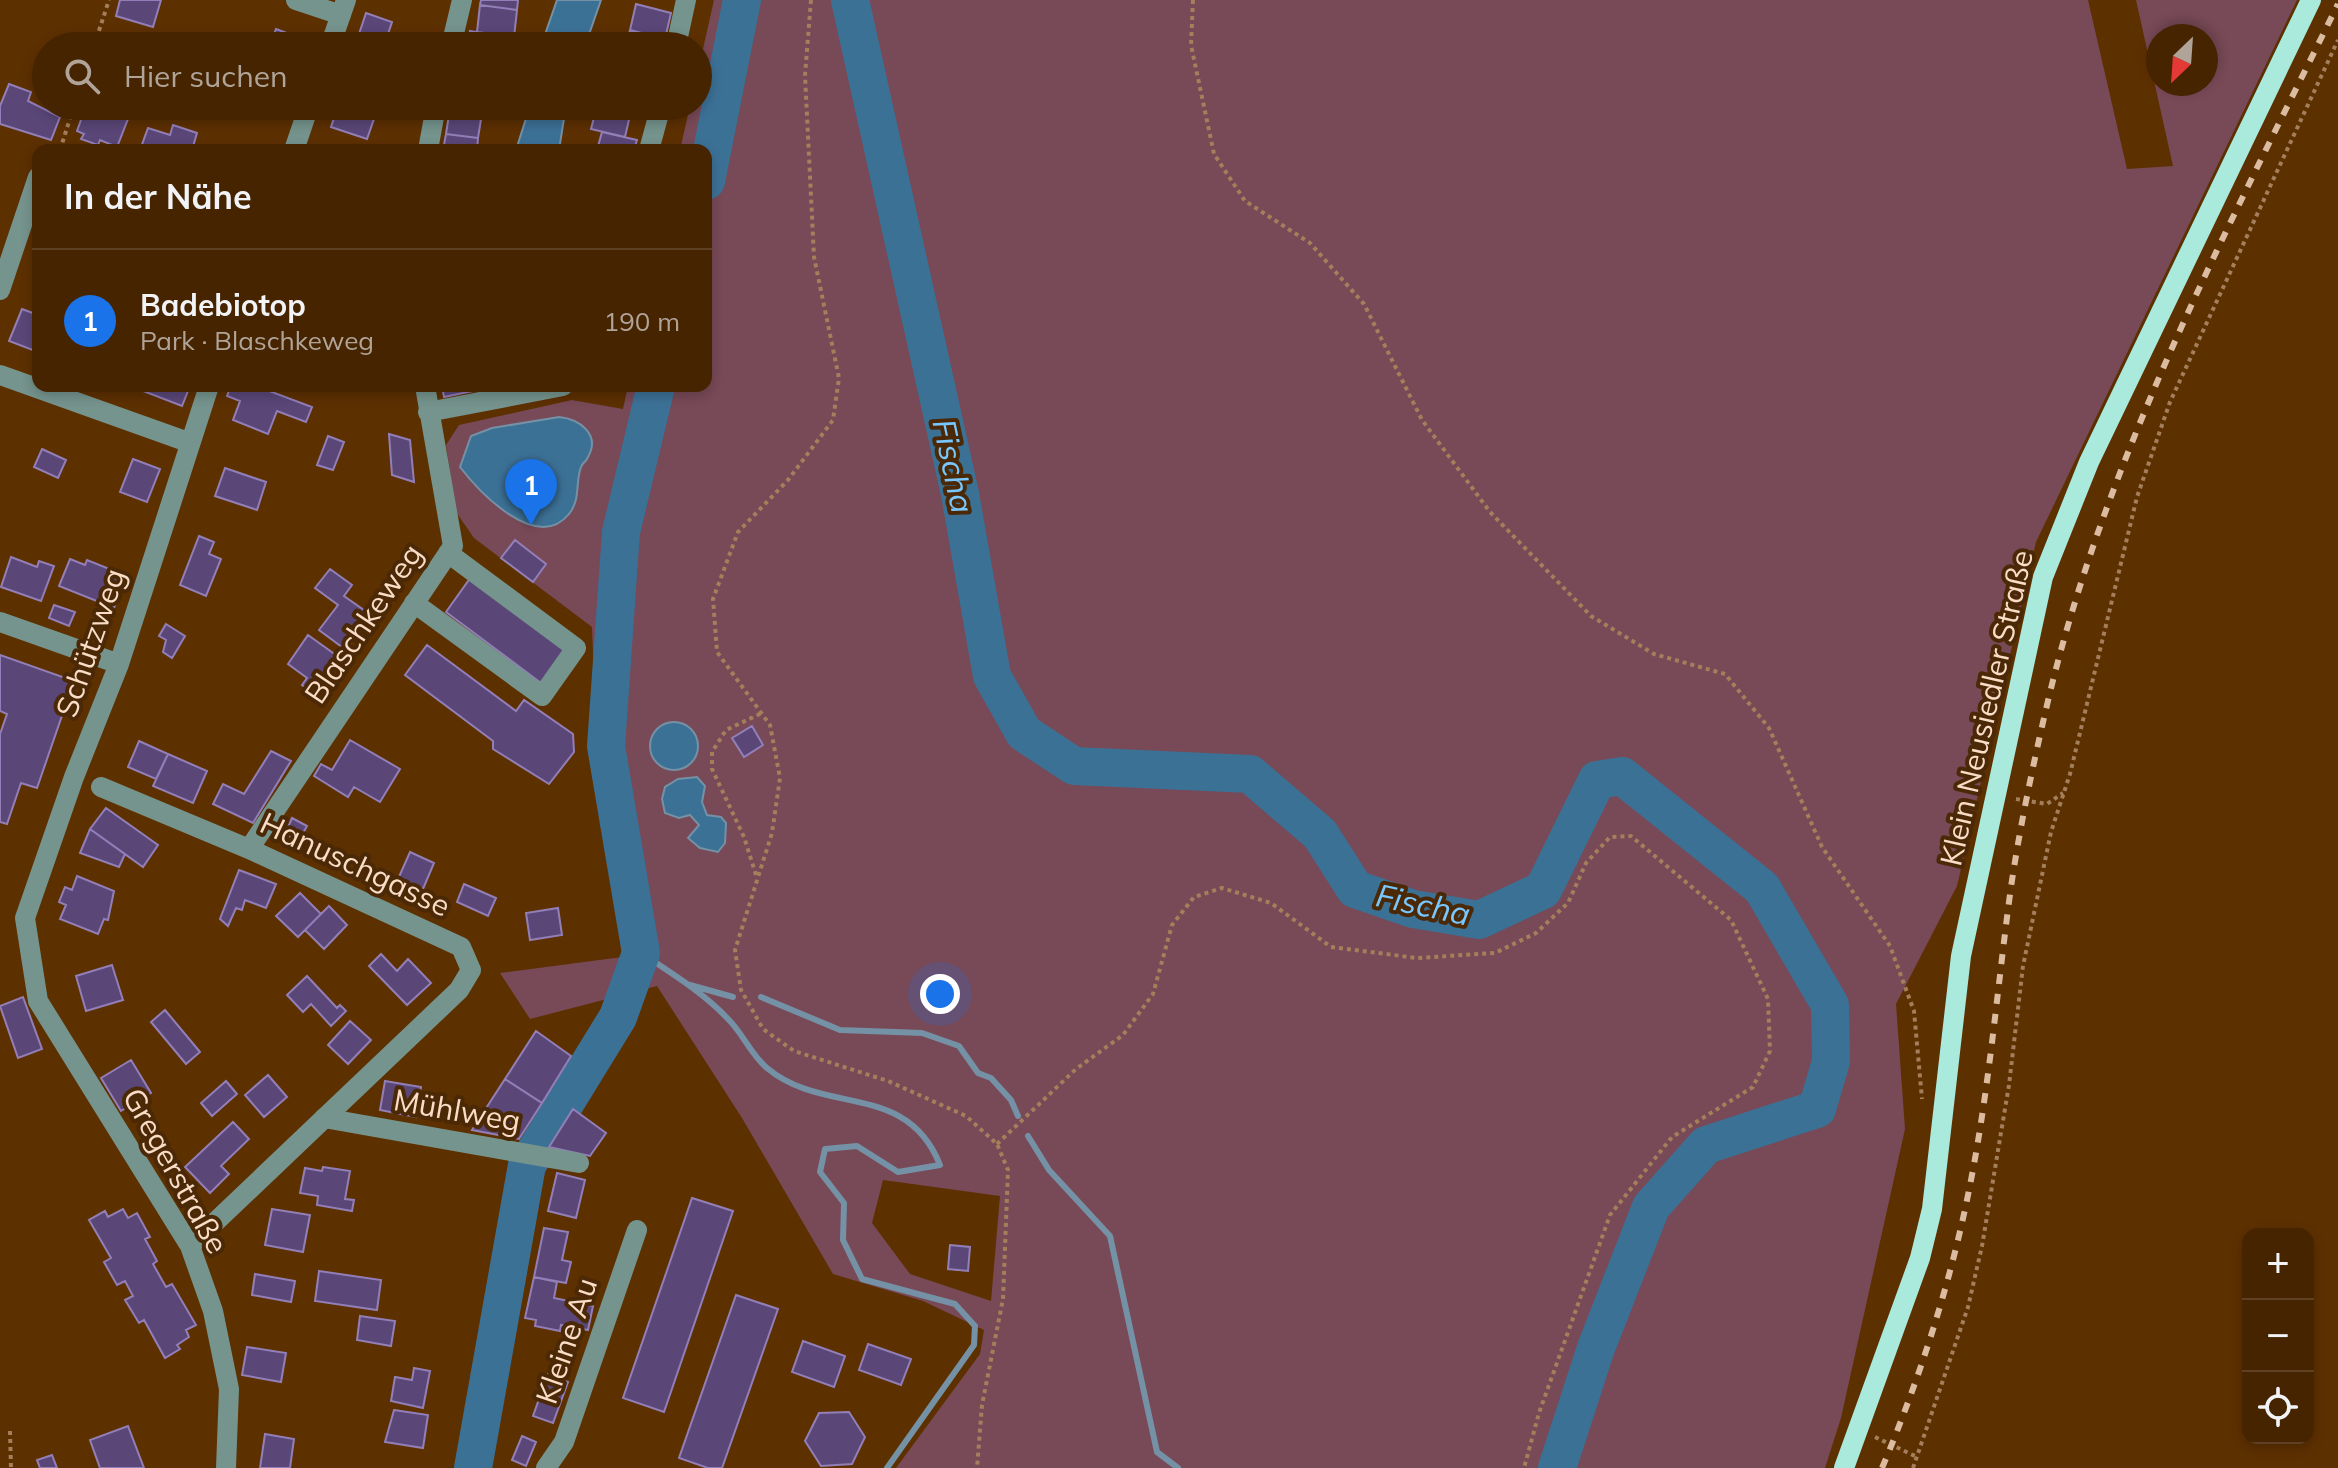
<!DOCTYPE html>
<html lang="de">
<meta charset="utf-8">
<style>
:root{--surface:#462400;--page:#50300f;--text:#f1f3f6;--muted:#b0a499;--line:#5e4122;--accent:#1a73e8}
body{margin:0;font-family:Mulish,sans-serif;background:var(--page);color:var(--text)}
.controls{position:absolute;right:24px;bottom:24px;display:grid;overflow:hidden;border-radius:16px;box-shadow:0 4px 12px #0003}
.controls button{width:72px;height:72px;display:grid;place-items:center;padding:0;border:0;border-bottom:2px solid var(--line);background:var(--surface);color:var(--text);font:40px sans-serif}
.compass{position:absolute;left:2146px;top:24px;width:72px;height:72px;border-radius:50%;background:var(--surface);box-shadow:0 4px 12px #0003;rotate:205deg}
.you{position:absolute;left:940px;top:994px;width:28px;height:28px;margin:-20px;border:6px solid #fff;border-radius:50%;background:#1a73e8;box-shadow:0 0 0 12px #1a73e833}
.badge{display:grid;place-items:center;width:52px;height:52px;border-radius:50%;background:var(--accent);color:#fff;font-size:26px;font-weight:700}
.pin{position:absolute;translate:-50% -66px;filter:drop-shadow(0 2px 4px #0008)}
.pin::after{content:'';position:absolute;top:42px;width:28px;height:24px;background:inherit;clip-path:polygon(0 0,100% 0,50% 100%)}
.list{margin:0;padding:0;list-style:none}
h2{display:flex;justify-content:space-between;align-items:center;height:104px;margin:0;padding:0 32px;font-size:34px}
h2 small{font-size:26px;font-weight:400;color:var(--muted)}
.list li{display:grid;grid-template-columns:52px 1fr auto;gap:24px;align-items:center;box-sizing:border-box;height:144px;padding:0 32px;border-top:2px solid var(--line)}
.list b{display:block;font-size:30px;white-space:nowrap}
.list p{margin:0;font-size:26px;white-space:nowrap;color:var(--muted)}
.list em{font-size:26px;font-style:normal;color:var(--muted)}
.icon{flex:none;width:44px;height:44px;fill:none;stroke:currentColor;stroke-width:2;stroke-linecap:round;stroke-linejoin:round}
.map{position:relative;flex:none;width:2338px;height:1468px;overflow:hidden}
.search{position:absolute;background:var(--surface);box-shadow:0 4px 12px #0003;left:32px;top:32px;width:680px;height:88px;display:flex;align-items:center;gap:20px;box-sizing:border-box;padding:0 28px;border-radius:44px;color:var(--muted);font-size:30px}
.panel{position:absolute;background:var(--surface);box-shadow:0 4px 12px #0003;left:32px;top:144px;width:680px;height:248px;border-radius:16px}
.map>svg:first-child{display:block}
.green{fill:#784957;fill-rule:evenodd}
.water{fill:#3c7196;stroke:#7591a5;stroke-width:2}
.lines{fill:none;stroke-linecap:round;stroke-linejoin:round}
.stream{stroke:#7591a5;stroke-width:6}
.river{stroke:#3c7196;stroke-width:38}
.building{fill:#5a4778;stroke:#937fb8;stroke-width:2}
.path{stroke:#a47f5b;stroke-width:4;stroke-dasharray:4 4;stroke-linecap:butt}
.minor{stroke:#75948d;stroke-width:20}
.major{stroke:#a9eadc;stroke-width:20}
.rail{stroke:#dcbca1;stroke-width:6;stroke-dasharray:10 10;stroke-linecap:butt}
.labels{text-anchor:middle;stroke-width:8;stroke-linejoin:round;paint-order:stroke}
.street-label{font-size:30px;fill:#f9ddc7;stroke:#4b2906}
.water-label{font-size:32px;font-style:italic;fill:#78c8ff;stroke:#4b2906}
</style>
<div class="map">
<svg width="2338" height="1468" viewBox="0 0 2338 1468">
<rect width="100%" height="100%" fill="#5d3000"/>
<path class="green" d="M 714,0 L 2088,0 L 2127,169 L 2173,166 L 2136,0 L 2297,0 L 2036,542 L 1957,886 L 1896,1004 L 1905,1129 L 1841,1418 L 1825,1468 L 896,1468 L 980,1354 L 984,1330 L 923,1301 L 833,1274 L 742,1118 L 657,986 L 530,1019 L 500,973 L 630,956 L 596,733 L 592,627 L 474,538 L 456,512 L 446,445 L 459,425 L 572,400 L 623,409 L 628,386 L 706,386 L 706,150 L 680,150 L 690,106 L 698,106 L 698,71 ZM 2158,36 L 2206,36 L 2206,84 L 2158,84 ZM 883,1180 L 1000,1196 L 991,1301 L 910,1274 L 872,1223 Z"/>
<path class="water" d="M 557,0 L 601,0 L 585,46 L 541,46 Z
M 530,106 L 566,106 L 559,150 L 516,150 Z
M 559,417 C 579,419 601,434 588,457 C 587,461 582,463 581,467 C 575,483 581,499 569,514 C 537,553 480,493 460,467 L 471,436 L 492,428 Z
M650 746a24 24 0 1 1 48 0a24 24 0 1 1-48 0Z
M 697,777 L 705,786 L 702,802 L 707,815 L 721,817 L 726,823 L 725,843 L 718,852 L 700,848 L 688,838 L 699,825 L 690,815 L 679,818 L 665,813 L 662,799 L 665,787 L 678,779 Z"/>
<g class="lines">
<path class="stream" d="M 641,953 C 671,973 704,993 729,1020 C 743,1034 752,1056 767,1068 C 824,1116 907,1081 940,1165 L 898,1172 L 857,1146 L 825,1149 L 820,1172 L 844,1203 L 843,1240 L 862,1279 L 955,1304 L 975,1326 L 974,1345 L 887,1468
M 690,985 L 733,997
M 761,997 L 840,1030 L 922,1033 L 959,1046 L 978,1073 L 991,1078 L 1011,1100 L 1018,1116
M 1028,1136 L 1049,1170 L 1110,1236 L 1157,1452 L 1178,1468"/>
<path class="river" d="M 850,0 L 960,494 L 992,676 L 1024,733 L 1074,766 L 1250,774 L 1320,834 L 1355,889 L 1413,909 L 1479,920 L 1543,890 L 1597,780 L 1622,776 L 1762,888 L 1830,1005 L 1831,1061 L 1817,1109 L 1706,1145 L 1651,1207 L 1596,1348 L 1557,1468
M 706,181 L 742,0
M 473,1468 L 527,1165 L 618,1017 L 641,953 L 606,746 L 621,532 L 656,386"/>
</g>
<path class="building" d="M 120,0 L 161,0 L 153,27 L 116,16 Z
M 481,0 L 518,0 L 517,10 L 480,5 Z
M 636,4 L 671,13 L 665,39 L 630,30 Z
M 480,5 L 517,10 L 514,37 L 477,32 Z
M 366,13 L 392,22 L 384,46 L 355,46 Z
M 276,29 L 303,39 L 301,46 L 245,46 L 250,34 L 271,42 Z
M 630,30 L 665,39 L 663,46 L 626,46 Z
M 470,31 L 504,36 L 503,46 L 468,46 Z
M 9,84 L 31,92 L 28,101 L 60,117 L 51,140 L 0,124 L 0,106 Z
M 86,106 L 106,106 L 128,119 L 117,147 L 100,140 L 98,145 L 81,139 L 84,134 L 77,131 Z
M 338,106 L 356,106 L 376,113 L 367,139 L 331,127 Z
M 459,106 L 494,106 L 493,114 L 459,109 Z
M 597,106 L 631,111 L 625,137 L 591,129 Z
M 450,108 L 482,113 L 478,138 L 446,134 Z
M 173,125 L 197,133 L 192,150 L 140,150 L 148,128 L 170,135 Z
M 602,132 L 637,140 L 634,150 L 597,150 Z
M 446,134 L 478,138 L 477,150 L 443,150 Z
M 22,309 L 38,315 L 38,352 L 9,341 Z
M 145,386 L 190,386 L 182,406 L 143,391 Z
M 231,386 L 256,386 L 312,407 L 306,422 L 277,411 L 268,434 L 233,420 L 240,401 L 227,396 Z
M 442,386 L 477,386 L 478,390 L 444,397 Z
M 389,434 L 410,440 L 414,482 L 392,475 Z
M 328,436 L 344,442 L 333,470 L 317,465 Z
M 42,449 L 66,460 L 58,478 L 34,467 Z
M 133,459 L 160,469 L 147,502 L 120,492 Z
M 225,468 L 266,482 L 257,510 L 215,496 Z
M 199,536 L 214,542 L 209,554 L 221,559 L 206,596 L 180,585 Z
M 515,540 L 546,564 L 533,582 L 501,558 Z
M 11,557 L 37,567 L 39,561 L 54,566 L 41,601 L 1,587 Z
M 70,559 L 85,565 L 87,560 L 127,576 L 114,608 L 59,586 Z
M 330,569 L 352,585 L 344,596 L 371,615 L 346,650 L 319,630 L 338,605 L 315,588 Z
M 471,577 L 567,648 L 541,683 L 446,612 Z
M 54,605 L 75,612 L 69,626 L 49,618 Z
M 166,624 L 185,636 L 172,658 L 163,652 L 166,640 L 159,636 Z
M 308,635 L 340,658 L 328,676 L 334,680 L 321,699 L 302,685 L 307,678 L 288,664 Z
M 427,645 L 516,711 L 524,700 L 573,734 L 574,752 L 549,784 L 493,749 L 493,741 L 405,675 Z
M 0,655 L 74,681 L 37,788 L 21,783 L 7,824 L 0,822 L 0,734 L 7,714 L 0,711 Z
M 752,726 L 763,745 L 744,757 L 732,738 Z
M 350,740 L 400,769 L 380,802 L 354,787 L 348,797 L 314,776 L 321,764 L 332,770 Z
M 139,741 L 168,754 L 156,779 L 128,767 Z
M 271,751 L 291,761 L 253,823 L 213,804 L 223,784 L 244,794 Z
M 168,754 L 207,771 L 193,803 L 153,786 Z
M 106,808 L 158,845 L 143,867 L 90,829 Z
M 292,818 L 307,826 L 299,841 L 285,834 Z
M 90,829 L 125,854 L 119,867 L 80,853 Z
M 410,852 L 434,863 L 423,889 L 398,879 Z
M 239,870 L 276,884 L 266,908 L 245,900 L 242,910 L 236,908 L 228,926 L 220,919 Z
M 77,876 L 114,891 L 108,920 L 104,919 L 98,934 L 60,919 L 66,905 L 59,902 L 65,887 L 72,890 Z
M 464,884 L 496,898 L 488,916 L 457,902 Z
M 300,893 L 321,914 L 298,937 L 276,916 Z
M 329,906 L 347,925 L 324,949 L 305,930 Z
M 558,908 L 562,935 L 530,940 L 526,913 Z
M 381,954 L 397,971 L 408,959 L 431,983 L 407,1005 L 369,966 Z
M 112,965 L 123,1000 L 86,1011 L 76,976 Z
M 307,976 L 337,1008 L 340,1005 L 346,1011 L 331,1026 L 311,1004 L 303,1012 L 287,995 Z
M 23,997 L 42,1049 L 18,1058 L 0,1006 Z
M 165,1010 L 200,1052 L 186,1064 L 151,1022 Z
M 350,1021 L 371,1040 L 348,1064 L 328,1045 Z
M 536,1031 L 571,1056 L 542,1103 L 505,1079 Z
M 131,1060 L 151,1093 L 121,1111 L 101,1078 Z
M 268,1075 L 287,1097 L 264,1117 L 245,1095 Z
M 505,1079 L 542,1103 L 519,1139 L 472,1130 Z
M 226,1081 L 237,1094 L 212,1116 L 201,1103 Z
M 385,1081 L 421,1087 L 416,1117 L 380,1110 Z
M 573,1109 L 606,1133 L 590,1156 L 549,1147 Z
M 233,1122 L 249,1139 L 221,1166 L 229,1174 L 210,1193 L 185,1167 Z
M 323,1167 L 350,1171 L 345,1199 L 354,1200 L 352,1211 L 317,1205 L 318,1196 L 300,1193 L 305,1168 L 322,1171 Z
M 557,1173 L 585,1180 L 576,1218 L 548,1211 Z
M 692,1198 L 733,1211 L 664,1412 L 623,1398 Z
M 123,1209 L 128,1218 L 137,1213 L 150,1237 L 145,1239 L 157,1261 L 153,1264 L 166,1287 L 172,1284 L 196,1325 L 186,1330 L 189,1337 L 177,1345 L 180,1349 L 165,1358 L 144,1320 L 139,1323 L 125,1300 L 133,1296 L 125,1281 L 117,1285 L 104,1262 L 111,1258 L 89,1220 L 105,1211 L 108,1217 Z
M 272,1209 L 310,1215 L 303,1252 L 265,1245 Z
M 544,1228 L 568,1232 L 562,1260 L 571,1262 L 566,1283 L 534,1277 Z
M 950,1245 L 970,1247 L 968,1271 L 948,1269 Z
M 319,1271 L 381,1280 L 377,1310 L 315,1301 Z
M 255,1274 L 295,1281 L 291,1302 L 252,1295 Z
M 534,1277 L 557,1282 L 554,1298 L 593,1306 L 588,1330 L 561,1325 L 560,1331 L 535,1326 L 536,1320 L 525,1318 Z
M 736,1295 L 778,1309 L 722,1468 L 708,1468 L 679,1458 Z
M 360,1316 L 395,1321 L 391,1346 L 357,1340 Z
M 803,1341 L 845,1356 L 834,1387 L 792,1372 Z
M 868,1344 L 911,1359 L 901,1385 L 859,1370 Z
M 247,1347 L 286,1353 L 281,1382 L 242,1375 Z
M 414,1368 L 430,1371 L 423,1408 L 391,1401 L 395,1377 L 412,1380 Z
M 548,1374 L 568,1382 L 553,1423 L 533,1416 Z
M 394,1410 L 428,1415 L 423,1448 L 385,1442 Z
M 849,1412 L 865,1437 L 852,1464 L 821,1466 L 805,1441 L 819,1413 Z
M 128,1426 L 144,1468 L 100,1468 L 90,1440 Z
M 265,1434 L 294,1439 L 290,1468 L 260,1468 Z
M 522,1436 L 536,1442 L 526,1466 L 512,1460 Z
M 52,1455 L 57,1468 L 40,1468 L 37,1460 Z"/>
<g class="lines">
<path class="path" d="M 811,0 L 805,75 L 814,257 L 839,378 L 833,420 L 788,480 L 738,532 L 713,599 L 717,652 L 770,725 L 780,778 L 772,833 L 735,950 L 741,990 L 763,1029 L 794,1051 L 888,1081 L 966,1116 L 997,1144 L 1008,1170 L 1003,1299 L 982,1405 L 977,1468
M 1193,0 L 1191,45 L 1214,154 L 1245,201 L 1310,243 L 1364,304 L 1422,420 L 1490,512 L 1591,616 L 1654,654 L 1725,674 L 1769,728 L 1822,847 L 1890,946 L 1914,1011 L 1922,1099
M 94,46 L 109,0
M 60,150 L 74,106
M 2016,799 L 2047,804 L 2063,793
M 756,875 L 744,837 L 712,769 L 712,752 L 726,730 L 762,713
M 997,1144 L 1076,1069 L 1123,1035 L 1153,994 L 1172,925 L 1194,897 L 1222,888 L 1271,903 L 1331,947 L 1417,958 L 1495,953 L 1536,933 L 1568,903 L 1586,863 L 1610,837 L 1631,836 L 1731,920 L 1768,999 L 1770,1051 L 1753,1087 L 1672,1137 L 1610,1215 L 1539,1413 L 1524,1468
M 10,1431 L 11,1468
M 1875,1437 L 1917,1457
M 1913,1468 L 1968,1307 L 1982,1246 L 2009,1085 L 2023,966 L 2051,832 L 2070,774 L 2137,497 L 2170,402 L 2338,40"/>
<path class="minor" d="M 296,0 L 341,15
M 330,46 L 346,0
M 451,46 L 462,0
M 676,46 L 686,0
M 294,150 L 309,106
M 428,150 L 436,106
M 649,150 L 661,106
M 0,290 L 38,177
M 0,375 L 188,442
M 209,386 L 119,664 L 74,777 L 25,918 L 38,1001 L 190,1246 L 213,1311 L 229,1389 L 226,1468
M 428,412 L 563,386
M 414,603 L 542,696 L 576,648 L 448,553
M 0,622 L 119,664
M 101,787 L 249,849 L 461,947 L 471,970 L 459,990 L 190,1246
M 249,849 L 453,546 L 425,386
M 324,1118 L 579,1163
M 546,1468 L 564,1442 L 637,1230"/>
<path class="major" d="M 1844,1468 L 1920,1258 L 1932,1209 L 1961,956 L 2043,577 L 2089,462 L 2311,0"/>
<path class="rail" d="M 1882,1468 C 1919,1380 1949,1288 1968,1195 C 1989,1094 1997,989 2011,887 C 2020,826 2033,765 2047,705 C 2105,458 2227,230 2338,4"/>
</g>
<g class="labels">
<g class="street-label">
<text transform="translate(364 624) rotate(-56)" y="10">Blaschkeweg</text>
<text transform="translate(91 643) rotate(-71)" y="10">Schützweg</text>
<text transform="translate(1987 708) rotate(-77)" y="10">Klein Neusiedler Straße</text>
<text transform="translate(355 865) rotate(25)" y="10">Hanuschgasse</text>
<text transform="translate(457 1111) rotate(10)" y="10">Mühlweg</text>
<text transform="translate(175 1171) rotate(61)" y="10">Gregerstraße</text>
<text transform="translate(567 1341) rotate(-71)" y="10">Kleine Au</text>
</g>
<g class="water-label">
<text transform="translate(953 466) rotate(78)" y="11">Fischa</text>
<text transform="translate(1423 905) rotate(12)" y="11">Fischa</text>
</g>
</g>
</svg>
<div class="controls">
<button>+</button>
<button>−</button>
<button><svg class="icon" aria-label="locate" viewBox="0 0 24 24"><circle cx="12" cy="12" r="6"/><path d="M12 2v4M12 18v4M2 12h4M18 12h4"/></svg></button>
</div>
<svg class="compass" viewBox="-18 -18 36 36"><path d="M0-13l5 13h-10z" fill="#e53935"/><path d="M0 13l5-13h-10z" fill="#b0a499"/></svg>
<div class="you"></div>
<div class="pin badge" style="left:531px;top:525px">1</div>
<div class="search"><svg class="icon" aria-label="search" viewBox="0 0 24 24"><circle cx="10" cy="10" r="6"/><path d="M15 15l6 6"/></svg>Hier suchen</div>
<section class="panel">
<h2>In der Nähe<small></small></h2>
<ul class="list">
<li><span class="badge">1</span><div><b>Badebiotop</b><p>Park · Blaschkeweg</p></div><em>190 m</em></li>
</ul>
</section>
</div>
